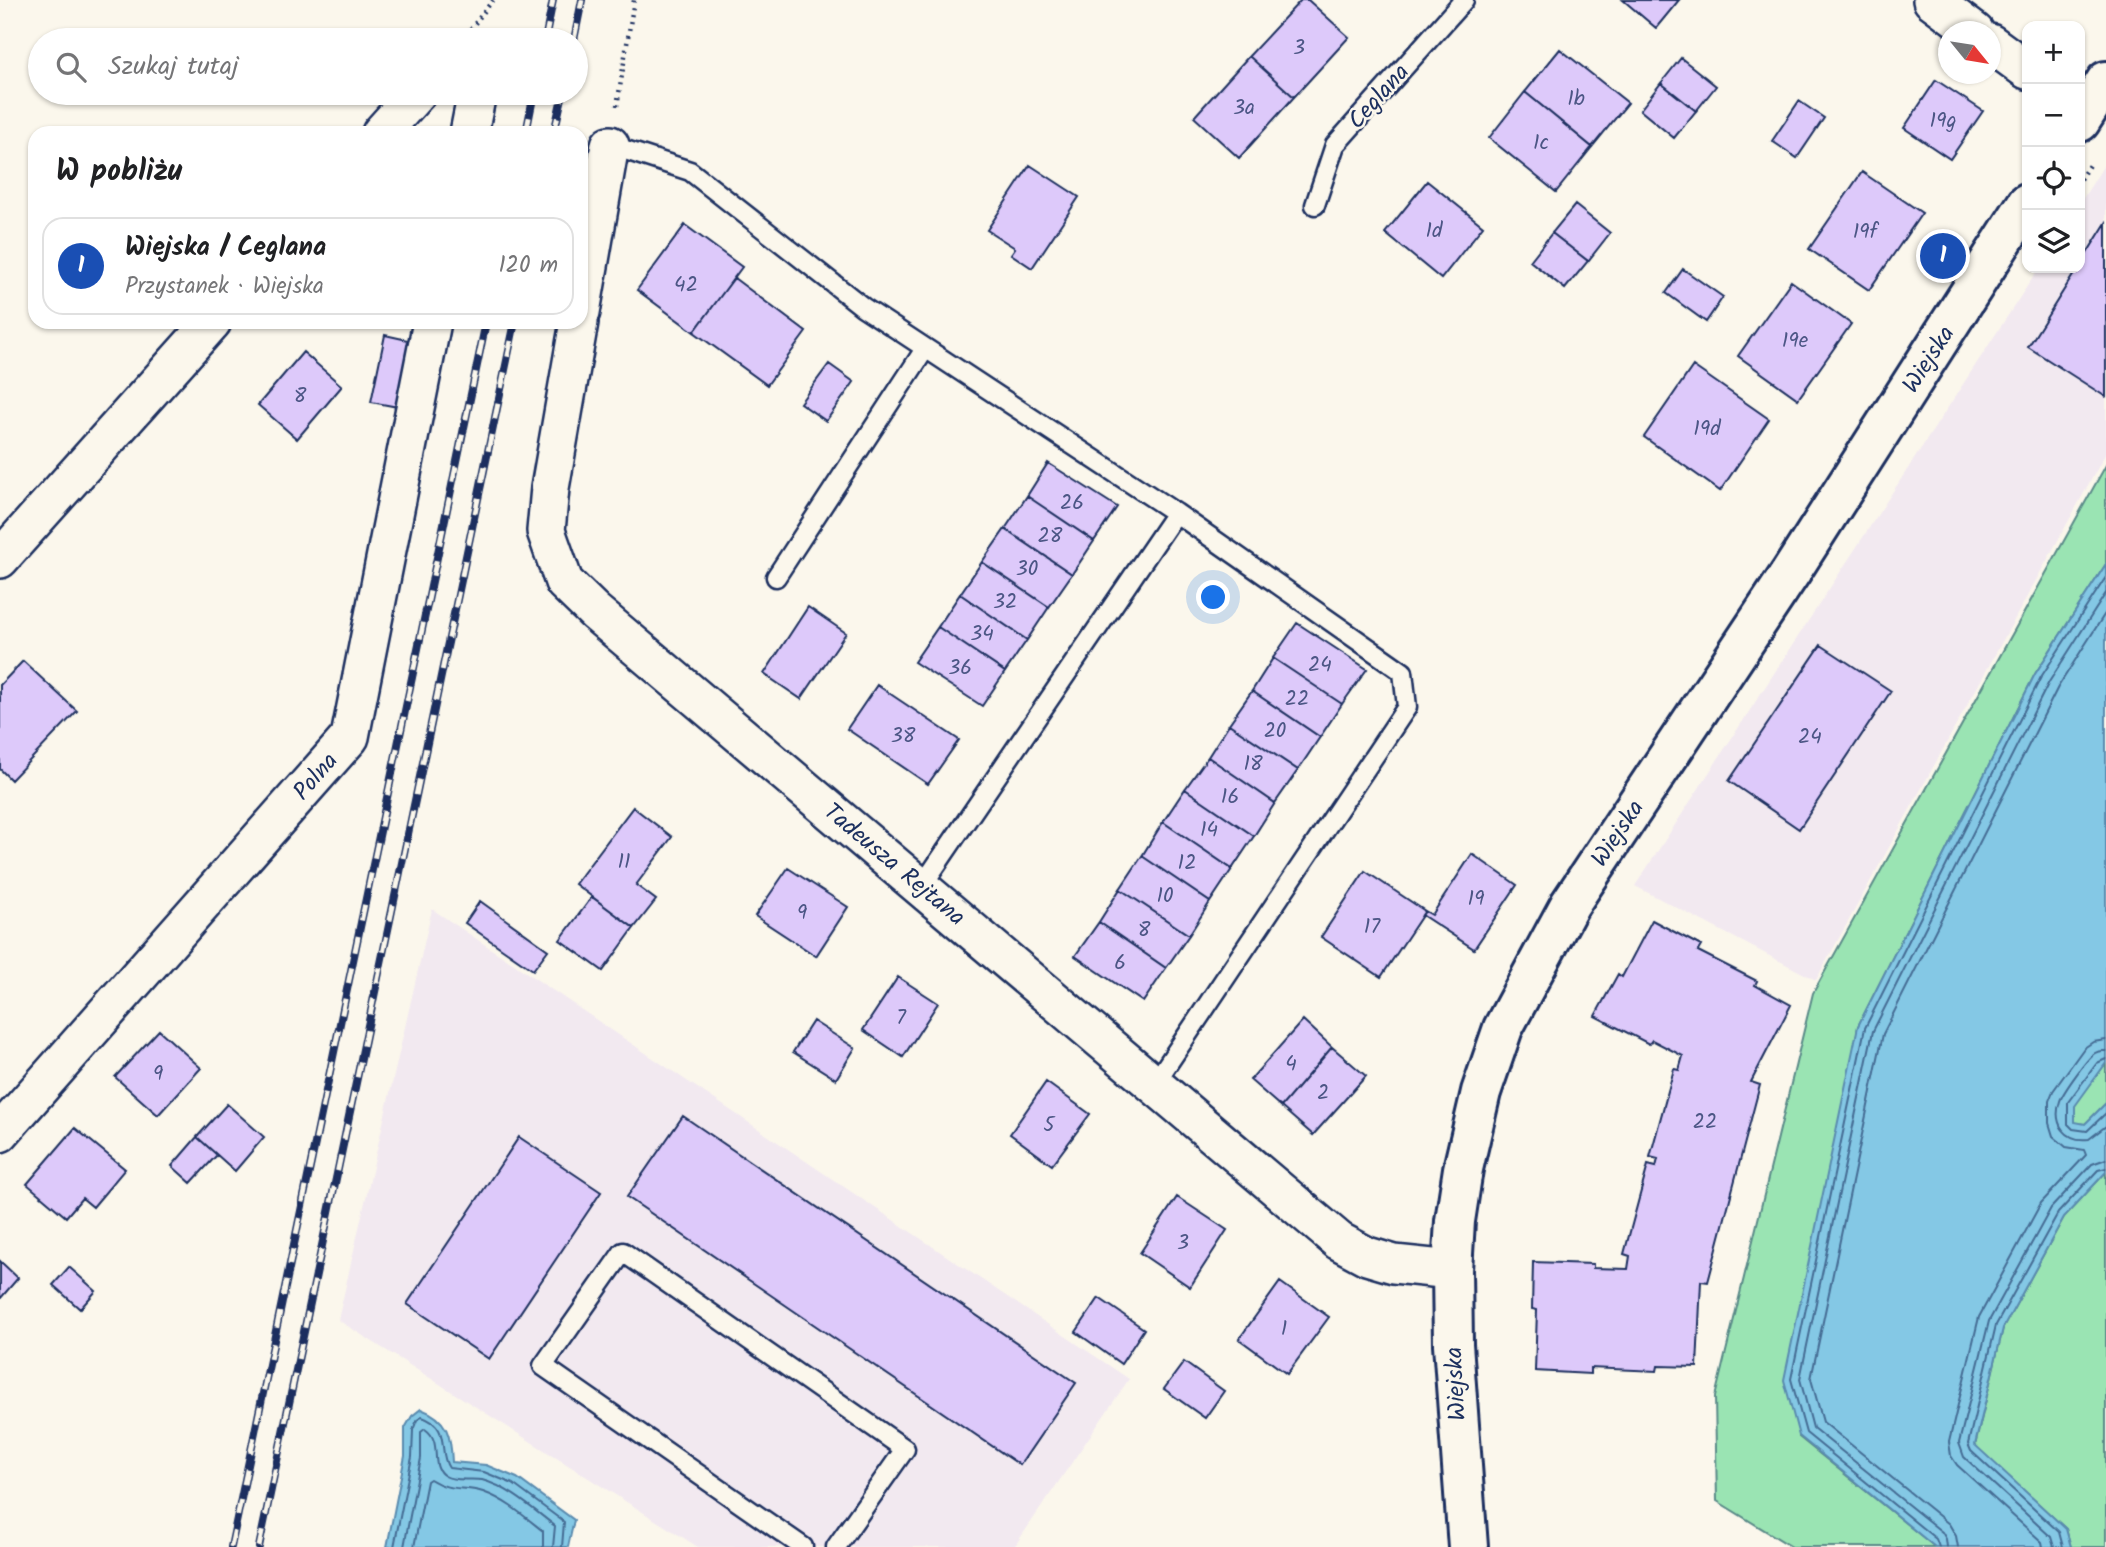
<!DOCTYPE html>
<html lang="pl">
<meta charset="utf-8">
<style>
:root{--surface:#fff;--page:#f2f2f2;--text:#202124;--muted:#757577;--line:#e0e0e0;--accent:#7c3aed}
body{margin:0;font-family:Kalam,sans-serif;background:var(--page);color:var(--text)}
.controls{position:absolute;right:21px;top:21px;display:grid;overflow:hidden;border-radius:14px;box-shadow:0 2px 5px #0004}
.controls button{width:63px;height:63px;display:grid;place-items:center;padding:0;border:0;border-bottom:2px solid var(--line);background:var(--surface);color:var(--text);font:35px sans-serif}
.compass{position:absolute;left:1938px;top:21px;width:63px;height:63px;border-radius:50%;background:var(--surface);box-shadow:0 2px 5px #0004;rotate:120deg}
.you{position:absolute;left:1214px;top:598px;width:24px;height:24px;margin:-18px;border:5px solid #fff;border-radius:50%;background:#1a73e8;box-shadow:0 0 0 10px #1a73e833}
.badge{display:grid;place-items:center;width:46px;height:46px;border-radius:50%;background:var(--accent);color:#fff;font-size:23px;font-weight:700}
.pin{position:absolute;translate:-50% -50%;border:4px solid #fff;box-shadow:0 2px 7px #0006}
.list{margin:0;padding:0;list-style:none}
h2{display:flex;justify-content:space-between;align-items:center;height:91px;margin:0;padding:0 28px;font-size:30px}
h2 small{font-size:23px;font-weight:400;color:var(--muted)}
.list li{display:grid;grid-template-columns:46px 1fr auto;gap:21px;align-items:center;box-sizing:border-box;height:98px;margin:0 14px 14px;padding:0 14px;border:2px solid var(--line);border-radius:21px}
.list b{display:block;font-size:26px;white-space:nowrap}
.list p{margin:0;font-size:23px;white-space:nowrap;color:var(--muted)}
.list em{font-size:23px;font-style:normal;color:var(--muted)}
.icon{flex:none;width:38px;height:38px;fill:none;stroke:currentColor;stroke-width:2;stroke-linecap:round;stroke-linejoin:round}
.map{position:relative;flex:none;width:2106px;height:1547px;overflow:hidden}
.search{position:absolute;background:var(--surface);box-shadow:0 2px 5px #0004;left:28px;top:28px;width:560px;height:77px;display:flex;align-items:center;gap:18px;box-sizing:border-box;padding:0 24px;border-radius:38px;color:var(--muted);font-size:26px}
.panel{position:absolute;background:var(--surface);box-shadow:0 2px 5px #0004;left:28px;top:126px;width:560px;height:203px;border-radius:21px}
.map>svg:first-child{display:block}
.built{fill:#f2e9f0}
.green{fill:#9ae4b3;stroke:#5a8a88;stroke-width:2}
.water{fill:#84c8e5;stroke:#5a8baf;stroke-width:2}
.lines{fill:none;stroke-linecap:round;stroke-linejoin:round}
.shore{stroke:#456c94;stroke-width:2}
.building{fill:#ddc9fa;stroke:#1b2f5e;stroke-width:2}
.lane-casing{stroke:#1b2f5e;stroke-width:23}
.street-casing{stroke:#1b2f5e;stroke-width:42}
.secondary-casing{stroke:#1b2f5e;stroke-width:44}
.path{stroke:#1b2f5e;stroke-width:4.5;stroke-dasharray:2 5;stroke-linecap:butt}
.lane{stroke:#fbf7ec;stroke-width:18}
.street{stroke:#fbf7ec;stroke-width:37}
.secondary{stroke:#fbf7ec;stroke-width:38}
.rail-casing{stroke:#1b2f5e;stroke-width:8}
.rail{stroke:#fbf7ec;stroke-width:5;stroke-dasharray:16;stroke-linecap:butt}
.labels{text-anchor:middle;stroke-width:5;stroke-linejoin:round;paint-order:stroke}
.number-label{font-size:21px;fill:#4c5685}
.street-label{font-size:24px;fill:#1b2f5e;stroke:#fbf7ec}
</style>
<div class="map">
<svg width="2106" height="1547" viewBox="0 0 2106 1547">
<rect width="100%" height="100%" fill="#fbf7ec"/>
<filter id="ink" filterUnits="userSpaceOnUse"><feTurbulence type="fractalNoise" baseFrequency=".0143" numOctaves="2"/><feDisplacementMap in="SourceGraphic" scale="14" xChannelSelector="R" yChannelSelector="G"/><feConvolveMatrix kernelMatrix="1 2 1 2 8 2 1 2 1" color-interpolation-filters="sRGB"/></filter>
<g filter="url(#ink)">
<path class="built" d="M 2106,162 L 2106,453 L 1816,980 L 1635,886 L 2039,268 L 2080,268 L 2080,203 Z
M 432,909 L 1129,1379 L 1014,1547 L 698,1547 L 338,1320 Z"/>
<path class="green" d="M 2106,465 L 2106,564 L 2035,674 L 1858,1026 L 1799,1437 L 1935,1547 L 1792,1547 L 1717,1501 L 1715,1397 L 1813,993 Z
M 2106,1063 L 2106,1103 L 2085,1124 L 2075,1123 L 2074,1106 Z
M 2106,1172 L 2106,1547 L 2071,1547 L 2066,1529 L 1975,1446 L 2003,1328 L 2064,1217 Z"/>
<path class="water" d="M 2106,564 L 2106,1063 L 2075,1106 L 2075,1122 L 2085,1124 L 2106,1103 L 2106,1172 L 2064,1217 L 2003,1328 L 1975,1445 L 2066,1529 L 2071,1547 L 1935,1547 L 1799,1436 L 1784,1380 L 1858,1026 L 2035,674 Z
M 421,1409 C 448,1419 451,1436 452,1462 L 486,1465 L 517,1478 L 574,1520 L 568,1547 L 387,1547 L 405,1456 L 405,1428 L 412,1416 Z"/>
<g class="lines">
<path class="shore" d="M 2106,1051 C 2101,1051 2100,1050 2095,1053 C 2088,1057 2063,1092 2060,1101 C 2052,1124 2066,1142 2089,1139 L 2106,1126
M 2106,1059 L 2097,1063 L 2068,1102 L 2068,1124 L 2073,1129 L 2087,1131 L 2106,1113
M 394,1547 L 412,1457 L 413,1430 L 417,1420 L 422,1417 C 452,1427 437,1452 449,1468 L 484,1472 L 513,1484 L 564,1522 L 562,1547
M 404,1547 L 421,1458 L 421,1432 L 425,1429 C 444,1442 428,1466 445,1476 C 455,1482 471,1478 482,1480 C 509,1487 534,1510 555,1526 L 553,1547
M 414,1547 L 427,1481 L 430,1479 C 452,1493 462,1485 483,1492 C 506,1500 524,1516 543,1531 L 543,1547
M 1939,1547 L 1936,1539 L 1806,1433 L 1791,1379 L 1865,1028 L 2041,677 L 2106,577
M 1947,1547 L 1946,1539 L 1942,1532 L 1813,1428 L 1800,1379 L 1873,1031 L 2049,682 L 2106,593
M 1958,1547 L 1956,1536 L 1949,1524 L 1823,1422 L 1811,1379 L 1883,1034 L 2058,687 L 2106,612
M 2043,1547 L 2042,1542 L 1957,1465 L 1951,1456 L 1949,1442 L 1979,1317 L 2041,1203 L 2086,1155 L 2084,1150 L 2066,1147 L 2053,1136 L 2049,1123 L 2049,1101 L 2053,1091 L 2084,1048 L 2093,1042 L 2106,1040
M 2054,1547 L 2051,1537 L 1964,1457 L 1959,1443 L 1989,1321 L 2051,1208 L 2092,1164 L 2106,1159
M 2063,1547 L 2059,1532 L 1971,1451 L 1968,1444 L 1996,1325 L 2058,1213 L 2098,1170 L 2106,1168"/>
</g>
<path class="building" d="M 1301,0 L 1308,0 L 1349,37 L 1294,97 L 1249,56 Z
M 1623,0 L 1679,0 L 1656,28 Z
M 1560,49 L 1628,103 L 1592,147 L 1525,92 Z
M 1249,56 L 1294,97 L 1239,158 L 1194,117 Z
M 1681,58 L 1716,86 L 1696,111 L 1661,83 Z
M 1936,80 L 1983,111 L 1950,159 L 1904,128 Z
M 1661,83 L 1696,111 L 1674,138 L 1640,110 Z
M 1525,92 L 1592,147 L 1556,192 L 1489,138 Z
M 1799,101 L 1824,118 L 1797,158 L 1772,141 Z
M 1030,165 L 1079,197 L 1032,268 L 1011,254 L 1015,248 L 987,230 Z
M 1862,172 L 1922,213 L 1869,290 L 1809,249 Z
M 1427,181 L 1483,226 L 1441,279 L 1385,233 Z
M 1575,205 L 1610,233 L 1588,261 L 1552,233 Z
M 2106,223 L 2106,397 L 2028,347 Z
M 685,225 L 742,267 L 694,332 L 637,290 Z
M 1552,233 L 1588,261 L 1565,289 L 1530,261 Z
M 1683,269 L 1723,297 L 1706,322 L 1666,293 Z
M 734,278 L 806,332 L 767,385 L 694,332 Z
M 1791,281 L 1851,324 L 1798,399 L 1738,356 Z
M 385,335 L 412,341 L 398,407 L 371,402 Z
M 303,352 L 342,386 L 297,439 L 258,405 Z
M 829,364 L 854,382 L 826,421 L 800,403 Z
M 1693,366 L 1769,419 L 1720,491 L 1644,437 Z
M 1048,463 L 1117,507 L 1094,541 L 1027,496 Z
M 1027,496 L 1094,541 L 1072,574 L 1005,529 Z
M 1005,529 L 1072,574 L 1049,607 L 982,562 Z
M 982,562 L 1049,607 L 1027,640 L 960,594 Z
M 960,594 L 1027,640 L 1005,672 L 938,627 Z
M 808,607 L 846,633 L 801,699 L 764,674 Z
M 1297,623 L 1367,669 L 1342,704 L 1273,658 Z
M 938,627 L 1005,672 L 982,706 L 914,662 Z
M 1821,645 L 1891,691 L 1799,829 L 1729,781 Z
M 1273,658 L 1342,704 L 1320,737 L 1252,691 Z
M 23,661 L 77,711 L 11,780 L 0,769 L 0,685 Z
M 877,685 L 959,740 L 928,784 L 847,729 Z
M 1252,691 L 1320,737 L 1298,770 L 1229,724 Z
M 1229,724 L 1298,770 L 1275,803 L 1208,757 Z
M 1208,757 L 1275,803 L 1254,836 L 1185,789 Z
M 1185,789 L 1254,836 L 1232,869 L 1163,822 Z
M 633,807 L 672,837 L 636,885 L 656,900 L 634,928 L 575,884 Z
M 1163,822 L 1232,869 L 1210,902 L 1142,856 Z
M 1472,854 L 1517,885 L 1474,949 L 1422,915 L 1425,911 L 1432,915 Z
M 1142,856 L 1210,902 L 1189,935 L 1120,889 Z
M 788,868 L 848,907 L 816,956 L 755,916 Z
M 1365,871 L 1425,911 L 1381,977 L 1321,937 Z
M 1120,889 L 1189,935 L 1166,968 L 1099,922 Z
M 592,897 L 634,928 L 603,971 L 560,940 Z
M 480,901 L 548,950 L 533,970 L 465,923 Z
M 1652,920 L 1701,946 L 1698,951 L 1757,981 L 1755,985 L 1791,1005 L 1751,1082 L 1760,1085 L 1708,1282 L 1701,1281 L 1697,1367 L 1658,1366 L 1657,1371 L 1590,1368 L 1590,1374 L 1535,1371 L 1537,1310 L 1532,1309 L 1533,1262 L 1593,1264 L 1593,1268 L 1628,1269 L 1630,1256 L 1624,1254 L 1648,1165 L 1656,1167 L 1658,1159 L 1650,1157 L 1674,1069 L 1679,1070 L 1683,1056 L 1652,1040 L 1649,1044 L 1595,1016 L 1618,974 L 1622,977 Z
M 1099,922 L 1166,968 L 1143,1002 L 1075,956 Z
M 898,977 L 938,1003 L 903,1057 L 863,1030 Z
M 1303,1020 L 1332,1047 L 1281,1107 L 1250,1080 Z
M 813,1021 L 855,1048 L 836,1079 L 793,1052 Z
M 159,1030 L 201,1068 L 158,1115 L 115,1077 Z
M 1332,1047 L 1366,1076 L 1313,1135 L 1281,1107 Z
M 1046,1082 L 1090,1114 L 1052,1165 L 1010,1134 Z
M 227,1104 L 264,1137 L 235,1171 L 197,1137 Z
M 683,1116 L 1076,1383 L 1020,1465 L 627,1197 Z
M 75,1128 L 125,1169 L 93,1207 L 82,1198 L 66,1217 L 27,1184 Z
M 197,1137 L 217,1155 L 191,1183 L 172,1166 Z
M 519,1137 L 601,1192 L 489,1359 L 407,1304 Z
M 1177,1197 L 1227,1230 L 1190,1287 L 1140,1253 Z
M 0,1261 L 18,1278 L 0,1299 Z
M 69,1267 L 96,1291 L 80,1309 L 53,1285 Z
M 1280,1282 L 1329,1317 L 1287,1374 L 1239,1339 Z
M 1099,1298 L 1144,1329 L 1121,1364 L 1076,1332 Z
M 1184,1362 L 1224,1391 L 1205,1418 L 1164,1389 Z"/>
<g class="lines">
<g class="lane-casing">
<path id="lane" d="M 610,145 L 690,171 L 863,307 L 1176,513 L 1403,672 L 1407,707 L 1155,1083
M 1315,205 L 1335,145 L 1464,0
M 776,577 L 925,349
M 922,886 L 1176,513
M 803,1547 L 543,1366 L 623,1252 L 905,1449 L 836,1547"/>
</g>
<g class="street-casing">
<path id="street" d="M 1932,0 L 1975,32
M 1990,43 L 2027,70
M 381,133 L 417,93
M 469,133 L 477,93
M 581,312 L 610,145
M 579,322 L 550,488 L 546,531 L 564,582 L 595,612 L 1339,1241 L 1367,1256 L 1394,1264 L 1452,1270
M 0,559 L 212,322
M 0,1133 L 350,737 L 432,322"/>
</g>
<g class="secondary-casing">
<path id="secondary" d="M 2080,122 L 2106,81
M 1468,1547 L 1453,1344 L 1452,1270 L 1455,1221 L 1463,1169 L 1481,1092 L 1503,1028 L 1570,904 L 1791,572 L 2027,203"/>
</g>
<path class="path" d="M 462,40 L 493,0
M 617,106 L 634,0
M 2080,179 L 2091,162"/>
<use href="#lane" class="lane"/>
<use href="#street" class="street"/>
<use href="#secondary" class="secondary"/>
<g class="rail-casing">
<path id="rail" d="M 545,40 L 553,0
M 574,40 L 582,0
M 526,133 L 534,93
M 554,133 L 563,93
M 231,1547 L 486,322
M 259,1547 L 515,322"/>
</g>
<use href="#rail" class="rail"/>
</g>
</g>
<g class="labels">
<g class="number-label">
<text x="1299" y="54">3</text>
<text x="1576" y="105">1b</text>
<text x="1244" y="114">3a</text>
<text x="1943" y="127">19g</text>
<text x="1541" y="149">1c</text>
<text x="1434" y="237">1d</text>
<text x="1865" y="238">19f</text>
<text x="686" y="291">42</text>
<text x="1795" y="347">19e</text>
<text x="300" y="402">8</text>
<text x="1707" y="435">19d</text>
<text x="1072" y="509">26</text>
<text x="1050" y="542">28</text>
<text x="1027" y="575">30</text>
<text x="1005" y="608">32</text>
<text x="982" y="640">34</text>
<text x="1320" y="671">24</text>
<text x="960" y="674">36</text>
<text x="1297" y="705">22</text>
<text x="1275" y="737">20</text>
<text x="903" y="742">38</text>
<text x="1810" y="743">24</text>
<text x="1253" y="770">18</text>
<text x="1230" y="803">16</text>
<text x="1209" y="836">14</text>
<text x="624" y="868">11</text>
<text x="1187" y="869">12</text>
<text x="1165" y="902">10</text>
<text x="1476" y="905">19</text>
<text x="802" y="919">9</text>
<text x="1372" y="933">17</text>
<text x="1144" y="936">8</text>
<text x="1120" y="969">6</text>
<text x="901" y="1024">7</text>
<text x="1291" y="1070">4</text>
<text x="158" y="1080">9</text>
<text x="1323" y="1099">2</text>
<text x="1705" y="1128">22</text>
<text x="1049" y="1131">5</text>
<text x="1183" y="1249">3</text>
<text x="1284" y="1335">1</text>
</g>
<g class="street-label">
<text transform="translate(1378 96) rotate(-48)" y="8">Ceglana</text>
<text transform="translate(1928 359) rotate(-57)" y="8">Wiejska</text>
<text transform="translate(315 776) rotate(-49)" y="8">Polna</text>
<text transform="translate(1617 833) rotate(-56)" y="8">Wiejska</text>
<text transform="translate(895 864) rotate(40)" y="8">Tadeusza Rejtana</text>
<text transform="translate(1455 1384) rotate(-93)" y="8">Wiejska</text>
</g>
</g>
</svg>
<div class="controls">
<button>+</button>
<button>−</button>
<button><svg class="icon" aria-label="locate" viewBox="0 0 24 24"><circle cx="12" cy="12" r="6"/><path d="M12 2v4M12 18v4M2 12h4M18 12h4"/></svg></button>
<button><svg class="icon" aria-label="layers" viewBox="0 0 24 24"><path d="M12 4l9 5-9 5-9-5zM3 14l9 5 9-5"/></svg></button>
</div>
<svg class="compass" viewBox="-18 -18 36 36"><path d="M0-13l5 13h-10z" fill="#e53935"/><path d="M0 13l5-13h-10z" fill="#757577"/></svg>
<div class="you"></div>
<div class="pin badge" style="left:1943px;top:256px;background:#1a4fb4">1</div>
<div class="search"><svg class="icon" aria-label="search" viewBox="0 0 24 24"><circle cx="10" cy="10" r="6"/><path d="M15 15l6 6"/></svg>Szukaj tutaj</div>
<section class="panel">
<h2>W pobliżu<small></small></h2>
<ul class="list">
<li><span class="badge" style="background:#1a4fb4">1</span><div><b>Wiejska / Ceglana</b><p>Przystanek · Wiejska</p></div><em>120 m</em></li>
</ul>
</section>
</div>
